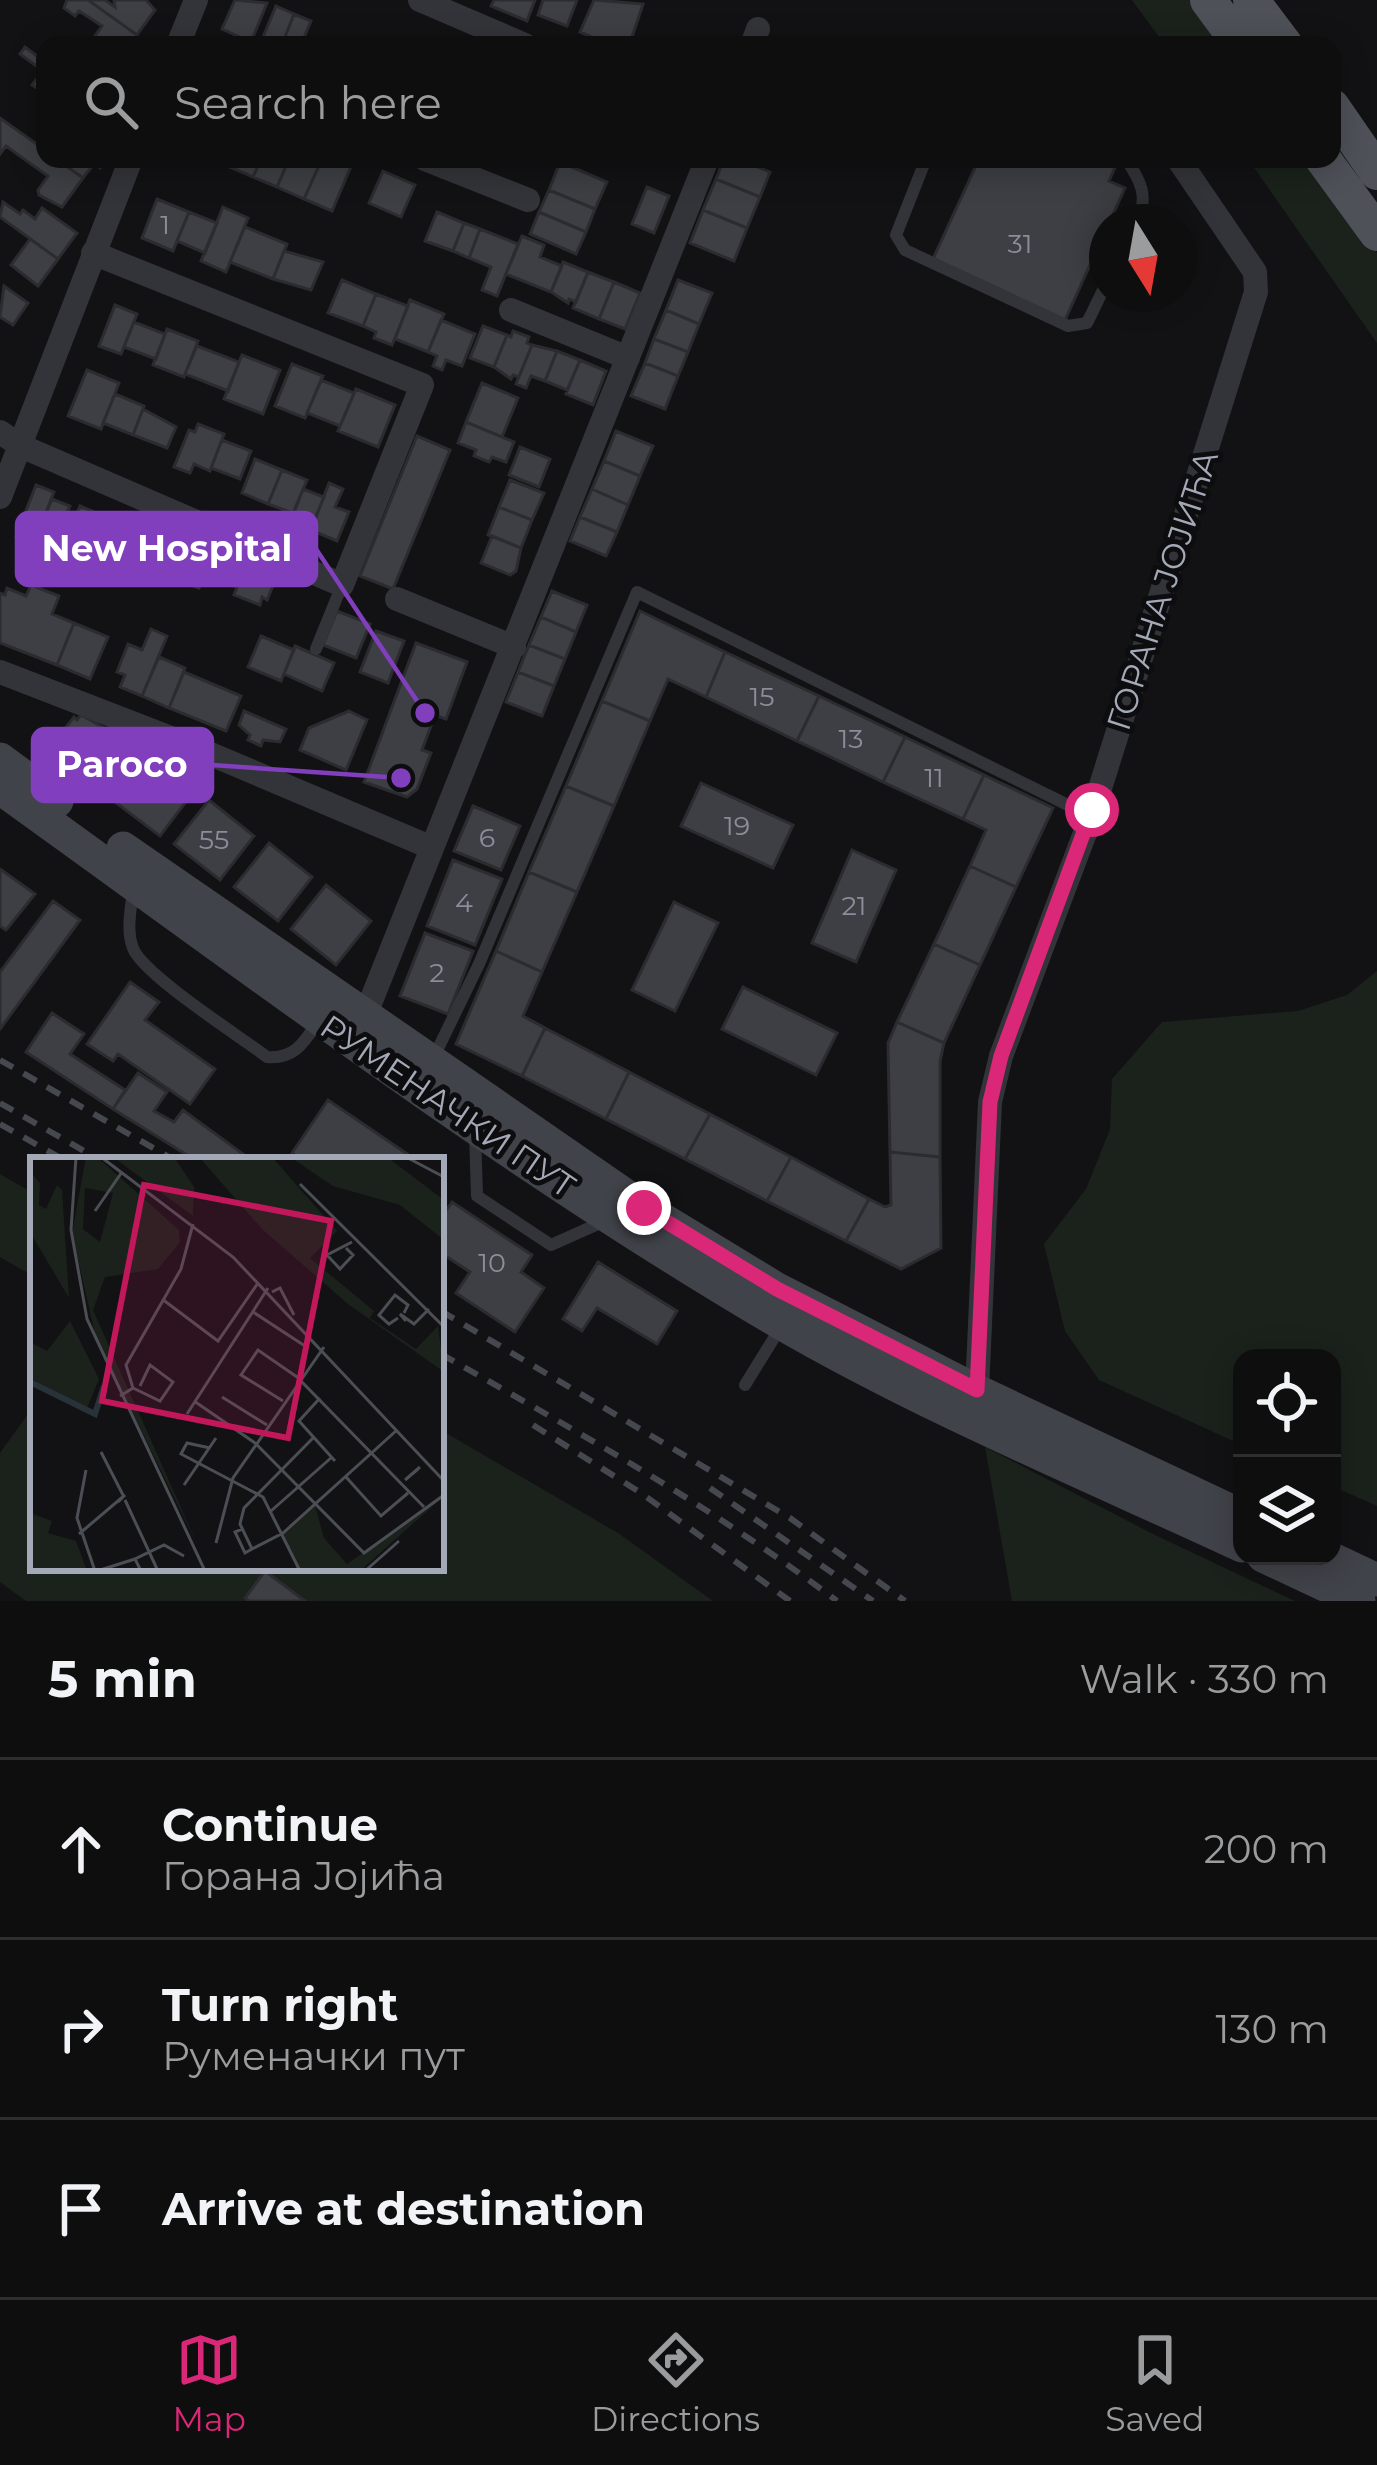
<!DOCTYPE html>
<meta charset="utf-8">
<style>
:root{--surface:#0e0e0f;--page:#1c1c1d;--text:#f1f3f6;--muted:#9b9c9e;--line:#2e2e2f;--accent:#db2777}
body{margin:0;font-family:Montserrat,sans-serif;background:var(--page);color:var(--text)}
.controls{position:absolute;right:36px;bottom:36px;display:grid;overflow:hidden;border-radius:24px;box-shadow:0 6px 30px #0003}
.controls button{width:108px;height:108px;display:grid;place-items:center;padding:0;border:0;border-bottom:3px solid var(--line);background:var(--surface);color:var(--text);font:60px sans-serif}
.compass{position:absolute;left:1089px;top:204px;width:108px;height:108px;border-radius:50%;background:var(--surface);box-shadow:0 6px 30px #0003;rotate:169deg}
.stop{position:absolute;width:36px;height:36px;margin:-27px;border:9px solid #db2777;border-radius:50%;background:#fff}
.stop.end{background:#db2777;border-color:#fff;box-shadow:0 3px 12px #0008}
.list{margin:0;padding:0;list-style:none}
h2{display:flex;justify-content:space-between;align-items:center;height:156px;margin:0;padding:0 48px;font-size:51px}
h2 small{font-size:39px;font-weight:400;color:var(--muted)}
.list li{display:grid;grid-template-columns:78px 1fr auto;gap:36px;align-items:center;box-sizing:border-box;height:180px;padding:0 48px;border-top:3px solid var(--line)}
.list b{display:block;font-size:45px;white-space:nowrap}
.list p{margin:0;font-size:39px;white-space:nowrap;color:var(--muted)}
.list em{font-size:39px;font-style:normal;color:var(--muted)}
.icon{flex:none;width:66px;height:66px;fill:none;stroke:currentColor;stroke-width:2;stroke-linecap:round;stroke-linejoin:round}
.map{position:relative;flex:none;width:1377px;height:1601px;overflow:hidden}
.search{position:absolute;background:var(--surface);box-shadow:0 6px 30px #0003;left:36px;right:36px;top:36px;height:132px;display:flex;align-items:center;gap:30px;box-sizing:border-box;padding:0 42px;border-radius:24px;color:var(--muted);font-size:45px}
.sheet{height:696px;background:var(--surface)}
nav{display:flex;justify-content:space-around;align-items:center;box-sizing:border-box;height:168px;border-top:3px solid var(--line);background:var(--surface);font-size:33px;color:var(--muted)}
nav a{display:grid;justify-items:center;gap:6px}
nav .on{color:var(--accent)}
.map>svg:first-child{display:block}
.green{fill:#1a221b}
.building{fill:#3e3f44;stroke:#2c2c30;stroke-width:3}
.lines{fill:none;stroke-linecap:round;stroke-linejoin:round}
.service{stroke:#333439;stroke-width:12}
.minor{stroke:#333439;stroke-width:24}
.secondary{stroke:#41434a;stroke-width:33}
.primary{stroke:#4f5159;stroke-width:36}
.rail{stroke:#46484f;stroke-width:6;stroke-dasharray:15 12;stroke-linecap:butt}
.route{stroke:#db2777;stroke-width:15}
.labels{text-anchor:middle;stroke-width:10;stroke-linejoin:round;paint-order:stroke}
.number-label{font-size:27px;fill:#8a8e9a}
.street-label{font-size:33px;fill:#a3a9b6;stroke:#0d0d0f}
.inset-river{fill:none;stroke:#283239;stroke-width:6}
.inset-road{fill:none;stroke:#4c4e55;stroke-width:3}
.view{fill:#c2185b;fill-opacity:0.15;stroke:#c2185b;stroke-width:6}
.inset-edge{fill:none;stroke:#a3a9b6;stroke-width:6}
.leader{fill:none;stroke:#813fbe;stroke-width:4.5}
.callout-dot{fill:#813fbe;stroke:#0d0d0f;stroke-width:4.5}
.callout{fill:#813fbe;stroke:#813fbe;stroke-width:4.5}
.callout-label{font-size:36px;text-anchor:middle;font-weight:bold;fill:#fff}
</style>
<div class="map">
<svg width="1377" height="1601" viewBox="0 0 1377 1601">
<rect width="100%" height="100%" fill="#121214"/>
<path class="green" d="M 1132,0 L 1196,0 L 1229,45 L 1165,45 Z
M 1248,159 L 1311,159 L 1377,253 L 1377,343 Z
M 1377,971 L 1377,1506 L 1332,1486 L 1332,1358 L 1242,1358 L 1242,1445 L 1099,1380 L 1065,1331 L 1044,1244 L 1086,1189 L 1110,1129 L 1112,1079 L 1162,1022 L 1298,1011 L 1347,995 Z
M 0,1174 L 33,1193 L 33,1276 L 0,1257 Z
M 33,1407 L 33,1568 L 441,1568 L 441,1430 L 618,1533 L 713,1601 L 26,1601 L 0,1582 L 0,1453 Z
M 985,1447 L 1153,1534 L 1295,1601 L 1012,1601 Z"/>
<path class="building" d="M 67,0 L 88,0 L 137,35 L 130,45 L 99,45 L 92,40 L 102,26 L 79,11 L 75,16 L 64,8 Z
M 88,0 L 105,0 L 115,7 L 114,0 L 146,0 L 155,10 L 137,35 Z
M 235,0 L 267,3 L 251,42 L 222,29 Z
M 494,0 L 535,0 L 527,21 L 491,6 Z
M 543,0 L 577,0 L 567,26 L 538,15 Z
M 594,0 L 643,4 L 630,43 L 610,45 L 580,32 Z
M 276,6 L 294,14 L 282,45 L 263,45 L 260,44 Z
M 294,14 L 311,21 L 301,45 L 282,45 Z
M 25,47 L 45,62 L 45,94 L 32,85 L 43,71 L 20,54 Z
M 0,118 L 45,150 L 45,159 L 57,159 L 83,178 L 62,207 L 39,195 L 38,190 L 48,176 L 6,146 L 0,154 Z
M 65,159 L 106,159 L 100,168 L 94,164 L 83,178 L 62,163 Z
M 228,159 L 261,159 L 253,177 L 225,165 Z
M 261,159 L 289,159 L 277,187 L 253,177 Z
M 289,159 L 322,159 L 304,199 L 277,187 Z
M 322,159 L 339,159 L 352,164 L 332,211 L 304,199 Z
M 724,159 L 738,159 L 770,172 L 760,197 L 716,179 Z
M 979,159 L 1118,161 L 1109,181 L 1125,188 L 1065,320 L 932,261 Z
M 560,162 L 607,182 L 595,209 L 549,190 Z
M 383,171 L 415,185 L 401,217 L 369,203 Z
M 716,179 L 760,197 L 747,228 L 703,210 Z
M 647,187 L 669,196 L 654,233 L 632,224 Z
M 549,190 L 595,209 L 586,232 L 539,212 Z
M 157,199 L 189,212 L 173,251 L 142,238 Z
M 3,202 L 20,214 L 23,210 L 35,219 L 42,208 L 77,233 L 58,259 L 0,217 Z
M 223,207 L 248,218 L 226,272 L 201,261 Z
M 703,210 L 747,228 L 734,261 L 690,243 Z
M 189,212 L 217,223 L 205,253 L 177,241 Z
M 437,212 L 464,223 L 453,251 L 425,241 Z
M 539,212 L 586,232 L 576,254 L 530,234 Z
M 464,223 L 480,229 L 469,258 L 453,251 Z
M 245,227 L 287,244 L 273,279 L 230,262 Z
M 480,229 L 518,244 L 497,296 L 482,290 L 491,267 L 469,258 Z
M 522,236 L 544,245 L 540,257 L 562,266 L 551,292 L 506,274 Z
M 30,239 L 58,259 L 38,286 L 11,265 Z
M 284,251 L 323,262 L 311,290 L 273,279 Z
M 563,262 L 588,272 L 576,302 L 569,299 L 568,303 L 551,292 Z
M 588,272 L 614,282 L 599,319 L 573,308 Z
M 342,280 L 376,294 L 363,326 L 328,313 Z
M 678,280 L 712,293 L 699,324 L 666,310 Z
M 614,282 L 640,293 L 625,329 L 599,319 Z
M 4,286 L 28,303 L 13,325 L 0,317 Z
M 376,294 L 408,306 L 392,345 L 374,338 L 376,332 L 363,326 Z
M 410,300 L 444,314 L 428,352 L 395,339 Z
M 115,305 L 137,314 L 121,354 L 99,346 Z
M 666,310 L 699,324 L 688,352 L 654,339 Z
M 441,320 L 475,334 L 462,366 L 446,360 L 442,370 L 433,366 L 437,356 L 428,352 Z
M 134,322 L 165,334 L 156,359 L 124,347 Z
M 483,326 L 507,335 L 494,367 L 470,358 Z
M 167,329 L 198,341 L 184,377 L 153,365 Z
M 513,331 L 529,337 L 527,343 L 532,345 L 519,377 L 513,375 L 511,379 L 494,367 L 507,335 L 511,337 Z
M 654,339 L 688,352 L 678,376 L 645,363 Z
M 532,345 L 557,351 L 545,381 L 531,376 L 526,388 L 516,384 Z
M 197,346 L 239,362 L 228,391 L 185,374 Z
M 557,351 L 580,360 L 567,390 L 545,381 Z
M 242,355 L 280,370 L 263,414 L 224,399 Z
M 580,360 L 606,371 L 593,405 L 566,394 Z
M 645,363 L 678,376 L 665,409 L 631,396 Z
M 292,364 L 323,376 L 305,418 L 275,406 Z
M 87,370 L 119,383 L 101,429 L 68,416 Z
M 321,380 L 354,393 L 340,426 L 307,413 Z
M 482,383 L 518,398 L 502,437 L 466,422 Z
M 356,389 L 395,405 L 378,447 L 338,431 Z
M 115,394 L 144,406 L 133,435 L 103,423 Z
M 143,409 L 176,427 L 167,448 L 133,435 Z
M 466,422 L 514,442 L 506,462 L 492,457 L 489,462 L 474,456 L 476,450 L 458,443 Z
M 198,424 L 224,434 L 210,471 L 194,464 L 190,473 L 174,467 L 189,430 L 195,432 Z
M 616,431 L 653,446 L 640,476 L 604,461 Z
M 417,436 L 450,450 L 393,589 L 360,576 Z
M 222,440 L 251,451 L 240,479 L 211,468 Z
M 520,447 L 550,459 L 539,487 L 509,475 Z
M 255,459 L 282,470 L 268,504 L 242,493 Z
M 604,461 L 640,476 L 628,505 L 592,489 Z
M 282,470 L 307,480 L 293,513 L 268,504 Z
M 510,480 L 544,493 L 532,520 L 499,507 Z
M 329,483 L 343,489 L 335,507 L 349,512 L 337,541 L 311,530 Z
M 36,485 L 54,492 L 34,543 L 16,536 Z
M 303,489 L 324,497 L 312,526 L 292,518 Z
M 592,489 L 628,505 L 617,532 L 580,517 Z
M 52,499 L 70,506 L 55,542 L 37,535 Z
M 80,506 L 99,514 L 96,523 L 106,527 L 96,553 L 86,549 L 83,556 L 63,548 L 66,541 L 57,537 L 67,511 L 76,515 Z
M 499,507 L 532,520 L 521,548 L 488,535 Z
M 580,517 L 617,532 L 606,556 L 570,541 Z
M 492,536 L 521,548 L 516,571 L 510,575 L 481,563 Z
M 170,544 L 210,560 L 199,588 L 159,573 Z
M 242,556 L 279,571 L 267,600 L 262,597 L 260,605 L 234,595 L 237,587 L 231,585 Z
M 31,585 L 59,596 L 52,614 L 74,623 L 57,665 L 0,643 L 0,593 L 5,595 L 7,588 L 26,596 Z
M 552,591 L 587,605 L 576,632 L 541,617 Z
M 337,611 L 370,624 L 356,658 L 323,645 Z
M 640,611 L 725,652 L 706,697 L 668,679 L 650,721 L 602,701 Z
M 541,617 L 576,632 L 565,659 L 529,645 Z
M 74,623 L 108,637 L 90,679 L 57,665 Z
M 151,629 L 167,636 L 142,696 L 120,687 L 125,675 L 117,672 L 128,644 L 142,650 Z
M 376,631 L 404,641 L 388,683 L 360,672 Z
M 261,636 L 294,650 L 281,681 L 248,667 Z
M 416,643 L 467,662 L 446,719 L 435,715 L 422,750 L 431,753 L 417,789 L 407,797 L 364,782 Z
M 529,645 L 565,659 L 554,686 L 518,672 Z
M 295,646 L 334,663 L 322,691 L 284,674 Z
M 725,652 L 819,696 L 797,741 L 706,697 Z
M 159,657 L 185,668 L 169,708 L 142,696 Z
M 184,672 L 241,696 L 226,731 L 169,708 Z
M 518,672 L 554,686 L 542,716 L 506,702 Z
M 819,696 L 905,737 L 883,782 L 797,741 Z
M 602,701 L 650,721 L 614,806 L 566,786 Z
M 244,711 L 286,729 L 280,742 L 263,740 L 261,746 L 248,740 L 250,735 L 239,725 Z
M 349,711 L 367,720 L 346,770 L 300,750 L 309,728 Z
M 81,715 L 108,730 L 110,727 L 144,753 L 110,794 L 104,789 L 101,794 L 46,753 L 74,717 L 77,720 Z
M 905,737 L 984,775 L 963,819 L 883,782 Z
M 147,761 L 191,795 L 160,836 L 115,802 Z
M 984,775 L 1053,808 L 1016,887 L 970,866 L 986,830 L 963,819 Z
M 701,783 L 793,825 L 773,868 L 681,826 Z
M 566,786 L 614,806 L 577,892 L 529,872 Z
M 209,800 L 254,836 L 220,880 L 174,844 Z
M 473,806 L 520,826 L 501,870 L 454,851 Z
M 269,843 L 312,877 L 278,921 L 234,887 Z
M 852,850 L 896,870 L 856,962 L 812,943 Z
M 453,860 L 502,879 L 475,945 L 427,926 Z
M 970,866 L 1016,887 L 980,965 L 934,944 Z
M 0,869 L 35,894 L 6,930 L 0,926 Z
M 529,872 L 577,892 L 542,972 L 496,951 Z
M 326,885 L 371,921 L 336,965 L 291,929 Z
M 53,901 L 80,920 L 0,1029 L 0,972 Z
M 674,902 L 718,923 L 675,1011 L 632,990 Z
M 425,933 L 473,951 L 448,1014 L 400,996 Z
M 934,944 L 980,965 L 944,1043 L 897,1022 Z
M 496,951 L 542,972 L 523,1016 L 545,1028 L 522,1076 L 456,1044 Z
M 130,982 L 159,1002 L 145,1020 L 215,1069 L 190,1104 L 118,1054 L 113,1061 L 87,1044 Z
M 743,987 L 837,1033 L 816,1075 L 722,1029 Z
M 52,1013 L 84,1034 L 70,1054 L 125,1090 L 113,1109 L 26,1052 Z
M 897,1022 L 944,1043 L 940,1062 L 940,1157 L 890,1152 L 888,1043 Z
M 545,1028 L 629,1072 L 606,1119 L 522,1076 Z
M 629,1072 L 710,1114 L 685,1159 L 606,1119 Z
M 138,1073 L 167,1092 L 154,1111 L 174,1122 L 183,1110 L 251,1160 L 195,1160 L 113,1109 Z
M 328,1100 L 416,1160 L 302,1160 L 292,1153 Z
M 710,1114 L 791,1157 L 767,1201 L 685,1159 Z
M 890,1152 L 940,1157 L 941,1248 L 901,1269 L 846,1241 L 869,1199 L 885,1207 L 891,1205 Z
M 791,1157 L 869,1199 L 846,1241 L 767,1201 Z
M 452,1202 L 532,1255 L 521,1272 L 544,1288 L 515,1332 L 456,1293 L 470,1272 L 441,1253 L 441,1218 Z
M 598,1262 L 677,1311 L 657,1344 L 597,1308 L 582,1331 L 563,1319 Z
M 265,1571 L 305,1601 L 249,1601 L 245,1598 Z"/>
<g class="lines">
<path class="service" d="M 926,159 L 896,235 L 905,250 L 1068,326 L 1087,323 L 1107,282
M 1126,159 C 1141,181 1149,197 1137,222
M 316,649 L 342,585
M 133,891 C 131,908 126,931 133,948 C 142,974 241,1037 267,1057 C 294,1059 303,1044 317,1023
M 432,1061 L 479,964 L 637,592 L 1090,816
M 475,1133 L 477,1196 L 551,1245 L 607,1220
M 745,1385 L 782,1325"/>
<path class="minor" d="M 420,0 L 525,45
M 178,45 L 196,0
M 752,45 L 758,29
M 425,159 L 528,200
M 511,310 L 628,358
M 0,432 L 21,446 L 342,585 L 422,385 L 93,253
M 0,497 L 131,159
M 397,599 L 514,647
M 0,672 L 194,747 L 430,847
M 361,1026 L 707,159
M 977,1391 L 990,1102 L 1001,1056 L 1091,817 L 1256,292 L 1255,272 L 1178,159"/>
<path class="secondary" d="M 0,759 L 57,801
M 0,788 C 255,971 506,1162 777,1321 C 925,1407 1087,1474 1242,1546
M 123,848 L 644,1208 L 777,1289 L 977,1391 L 1242,1516
M 1263,1556 L 1359,1601
M 1326,1556 L 1377,1580"/>
<path class="primary" d="M 1208,0 L 1241,45
M 1251,0 L 1285,45
M 1332,107 L 1377,172
M 1323,159 L 1377,233"/>
<path class="rail" d="M 0,1060 L 174,1160
M 0,1103 L 100,1160
M 0,1124 L 64,1160
M 441,1311 L 790,1518 L 905,1601
M 441,1354 C 576,1431 713,1507 837,1601
M 533,1425 L 641,1493 L 790,1601
M 710,1488 L 873,1601"/>
</g>
<g class="lines">
<path class="route" d="M 644,1208 L 777,1289 L 977,1390 L 990,1102 L 1001,1056 L 1092,810"/>
</g>
<g class="labels">
<g class="number-label">
<text x="165" y="234">1</text>
<text x="1020" y="253">31</text>
<text x="762" y="706">15</text>
<text x="851" y="748">13</text>
<text x="934" y="787">11</text>
<text x="737" y="835">19</text>
<text x="487" y="847">6</text>
<text x="214" y="849">55</text>
<text x="464" y="912">4</text>
<text x="854" y="915">21</text>
<text x="437" y="982">2</text>
<text x="492" y="1272">10</text>
</g>
<g class="street-label">
<text transform="translate(1162 590) rotate(-72)" y="12">ГОРАНА ЈОЈИЋА</text>
<text transform="translate(448 1106) rotate(34)" y="12">РУМЕНАЧКИ ПУТ</text>
</g>
</g>
<g transform="translate(30 1157)">
<rect width="414" height="414" fill="#121214"/>
<path d="M 56,0 L 67,0 L 149,73 L 150,85 L 128,112 L 75,120 L 63,153 L 168,389 L 66,181 L 42,76 ZM 55,31 L 83,36 L 70,85 L 53,72 ZM 83,0 L 144,0 L 164,30 L 163,59 ZM 169,0 L 242,0 L 307,74 L 280,101 L 344,154 L 340,161 L 386,192 L 408,169 L 414,215 L 318,147 L 232,72 ZM 260,0 L 357,0 L 414,43 L 414,83 L 370,48 L 303,29 ZM 0,15 L 10,26 L 9,48 L 16,52 L 27,28 L 32,33 L 39,141 L 0,75 ZM 40,164 L 69,222 L 57,251 L 0,221 L 0,185 L 17,194 ZM 414,339 L 330,414 L 268,414 L 253,376 L 285,348 L 294,381 L 317,407 ZM 0,356 L 22,364 L 18,376 L 46,384 L 57,414 L 0,414 Z" fill="#1a221b" fill-rule="evenodd"/>
<path class="inset-river" d="M 0,225 L 65,257 L 74,229"/>
<path class="inset-road" d="M 46,0 L 41,73 L 57,162 L 175,414M 71,0 L 203,100 L 414,324M 376,0 L 414,20M 270,27 L 414,170M 65,54 L 92,15M 316,91 L 323,98 L 310,112 L 297,98 L 322,85M 242,135 L 250,131 L 264,158M 132,142 L 188,184 L 228,126M 223,155 L 278,191M 368,161 L 359,167 L 349,158 L 365,138 L 378,148 L 374,156M 376,164 L 370,157 L 384,167 L 399,152M 103,231 L 130,244 L 143,225 L 120,208 L 110,229M 90,239 L 103,231 L 96,208 L 151,112 L 163,67M 192,240 L 237,268M 290,241 L 269,264 L 305,304M 164,244 L 225,286 L 334,396 L 414,338M 253,244 L 211,218 L 228,193 L 267,220 L 394,350M 157,257 L 238,131M 284,280 L 214,351 L 210,367 L 222,392 L 253,376 L 367,273M 180,291 L 157,286 L 151,297 L 233,340 L 270,414M 71,295 L 93,338M 388,312 L 375,323 L 390,310M 56,313 L 47,361 L 65,414M 316,320 L 351,359 L 378,336M 154,328 L 186,281M 95,343 L 128,414M 241,354 L 302,300M 212,372 L 205,375 L 215,396 L 222,392M 49,377 L 95,338 L 88,345M 186,386 L 203,321 L 294,190M 67,414 L 105,402M 111,414 L 105,402 L 134,388 L 154,399M 335,414 L 369,384"/>
<path class="view" d="M 114,28 L 301,64 L 258,281 L 72,244 Z"/>
<rect width="414" height="414" class="inset-edge"/>
</g>
<path class="leader" d="M425 713L316 549M401 778L212 765"/>
<g class="callout-dot">
<circle cx="425" cy="713" r="12"/>
<circle cx="401" cy="778" r="12"/>
</g>
<g class="callout">
<rect x="17" y="513" width="299" height="72" rx="12"/>
<rect x="33" y="729" width="179" height="72" rx="12"/>
</g>
<g class="callout-label">
<text x="167" y="561">New Hospital</text>
<text x="122" y="777">Paroco</text>
</g>
</svg>
<div class="controls">
<button><svg class="icon" aria-label="locate" viewBox="0 0 24 24"><circle cx="12" cy="12" r="6"/><path d="M12 2v4M12 18v4M2 12h4M18 12h4"/></svg></button>
<button><svg class="icon" aria-label="layers" viewBox="0 0 24 24"><path d="M12 4l9 5-9 5-9-5zM3 14l9 5 9-5"/></svg></button>
</div>
<svg class="compass" viewBox="-18 -18 36 36"><path d="M0-13l5 13h-10z" fill="#e53935"/><path d="M0 13l5-13h-10z" fill="#9b9c9e"/></svg>
<div class="stop" style="left:1092px;top:810px"></div>
<div class="stop end" style="left:644px;top:1208px"></div>
<div class="search"><svg class="icon" aria-label="search" viewBox="0 0 24 24"><circle cx="10" cy="10" r="6"/><path d="M15 15l6 6"/></svg>Search here</div>
</div>
<section class="sheet">
<h2>5 min<small>Walk · 330 m</small></h2>
<ul class="list">
<li><svg class="icon" aria-label="ahead" viewBox="0 0 24 24"><path d="M12 20V5M6 11l6-6 6 6"/></svg><div><b>Continue</b><p>Горана Јојића</p></div><em>200 m</em></li>
<li><svg class="icon" aria-label="right" viewBox="0 0 24 24"><path d="M7 20v-9h11M14 6l5 5-5 5"/></svg><div><b>Turn right</b><p>Руменачки пут</p></div><em>130 m</em></li>
<li><svg class="icon" aria-label="arrive" viewBox="0 0 24 24"><path d="M6 21V4h12l-3 4 3 4H6"/></svg><div><b>Arrive at destination</b></div></li>
</ul>
</section>
<nav>
<a class="on"><svg class="icon" aria-label="map" viewBox="0 0 24 24"><path d="M3 6l6-2 6 2 6-2v14l-6 2-6-2-6 2zM9 4v14M15 6v14"/></svg>Map</a>
<a><svg class="icon" aria-label="directions" viewBox="0 0 24 24"><path d="M12 3l9 9-9 9-9-9zM9 14v-3h6M13 9l2 2-2 2"/></svg>Directions</a>
<a><svg class="icon" aria-label="saved" viewBox="0 0 24 24"><path d="M7 4h10v16l-5-4-5 4z"/></svg>Saved</a>
</nav>
